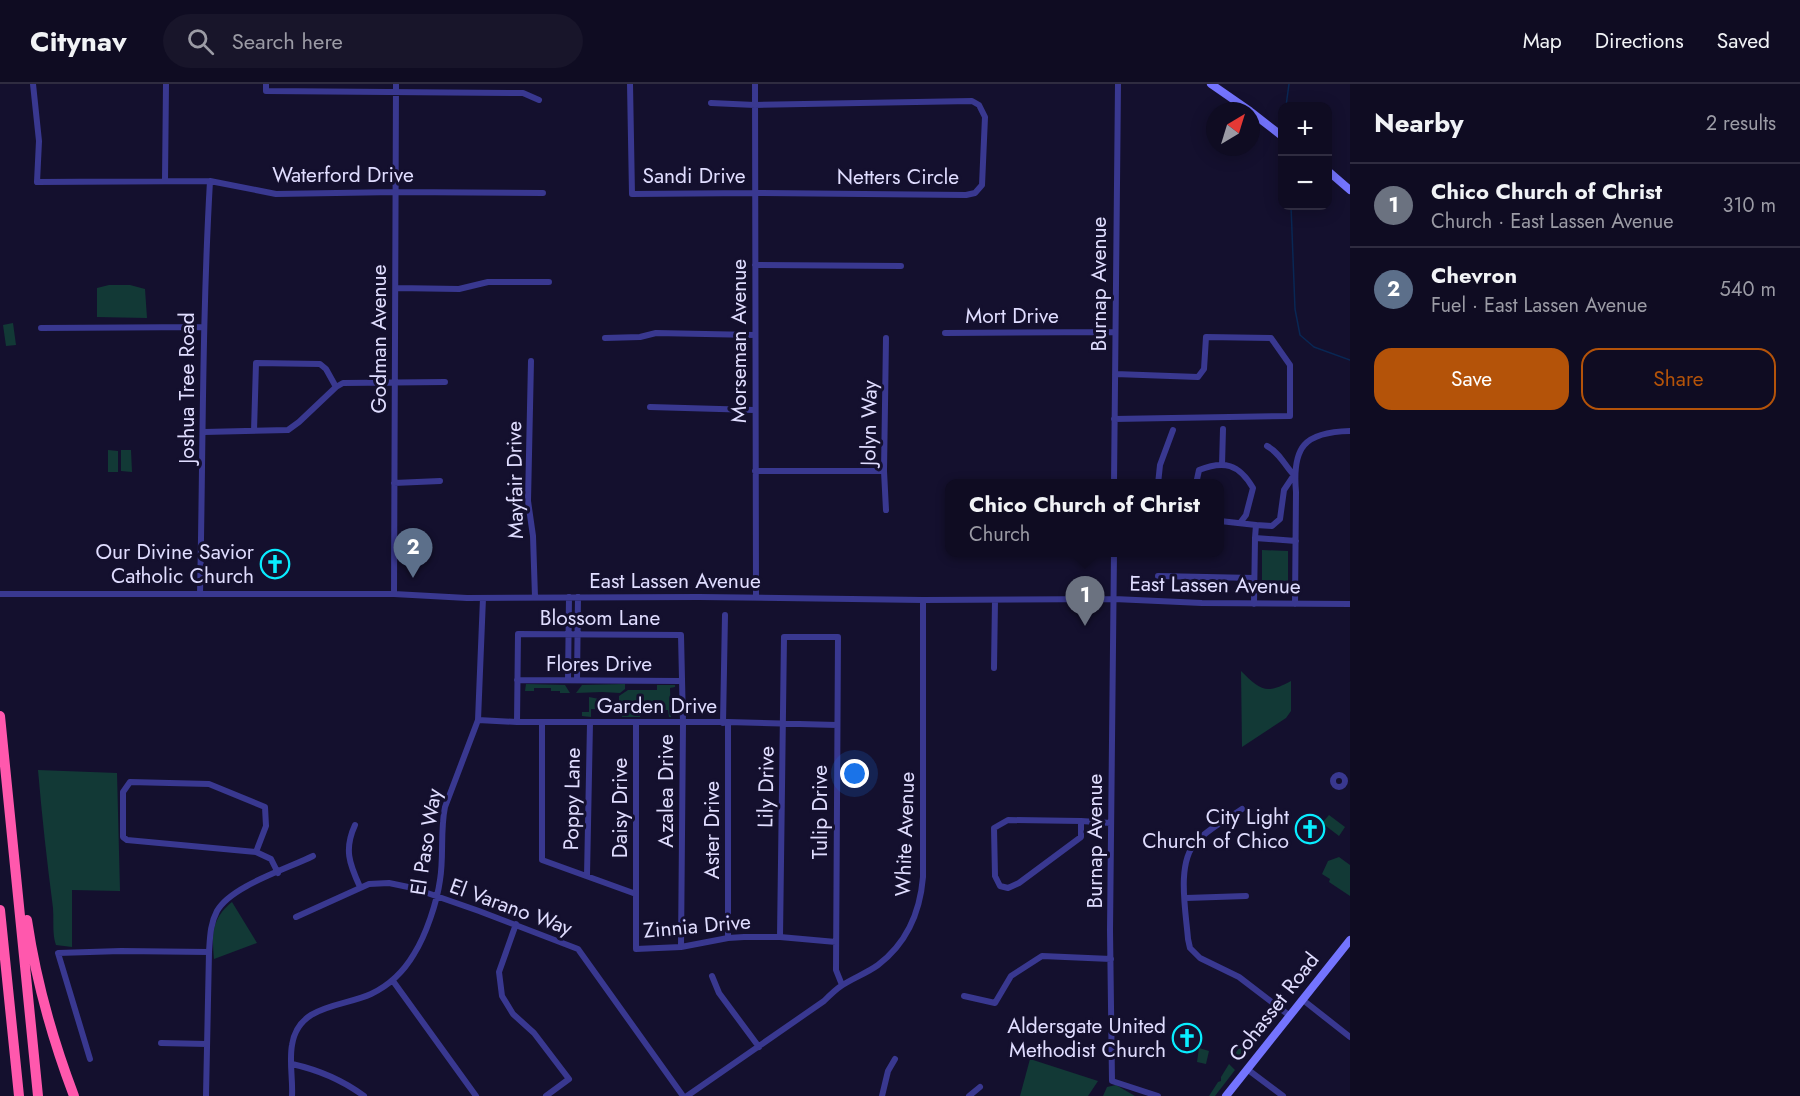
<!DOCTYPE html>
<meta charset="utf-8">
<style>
:root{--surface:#0f0c22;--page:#18152a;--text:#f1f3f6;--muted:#9b9ba5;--line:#2f2c40;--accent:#b45309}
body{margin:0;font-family:Jost,sans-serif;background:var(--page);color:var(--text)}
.controls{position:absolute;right:18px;top:18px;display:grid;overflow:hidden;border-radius:12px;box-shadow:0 3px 15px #0003}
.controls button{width:54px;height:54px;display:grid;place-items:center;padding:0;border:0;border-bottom:2px solid var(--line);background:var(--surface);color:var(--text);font:30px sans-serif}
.compass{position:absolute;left:1206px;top:18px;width:54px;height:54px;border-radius:50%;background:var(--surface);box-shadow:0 3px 15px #0003;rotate:38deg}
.you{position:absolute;left:855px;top:690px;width:21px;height:21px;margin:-15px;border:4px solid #fff;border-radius:50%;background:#1a73e8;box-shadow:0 0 0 9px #1a73e833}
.badge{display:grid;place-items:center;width:39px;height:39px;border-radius:50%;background:var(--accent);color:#fff;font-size:20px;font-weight:700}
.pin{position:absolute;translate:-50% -50px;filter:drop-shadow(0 2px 3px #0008)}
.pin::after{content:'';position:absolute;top:32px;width:21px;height:18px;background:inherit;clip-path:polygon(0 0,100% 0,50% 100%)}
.popup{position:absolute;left:945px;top:395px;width:279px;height:78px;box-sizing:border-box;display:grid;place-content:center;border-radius:12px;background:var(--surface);filter:drop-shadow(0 2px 4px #0005);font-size:20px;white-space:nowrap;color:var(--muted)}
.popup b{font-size:22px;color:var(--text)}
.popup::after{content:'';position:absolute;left:50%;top:100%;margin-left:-12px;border:12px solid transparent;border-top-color:var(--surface)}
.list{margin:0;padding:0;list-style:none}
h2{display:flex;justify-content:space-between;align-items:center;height:78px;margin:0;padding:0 24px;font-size:26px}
h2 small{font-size:20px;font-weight:400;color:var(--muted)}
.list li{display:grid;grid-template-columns:39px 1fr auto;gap:18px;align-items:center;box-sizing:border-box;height:84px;padding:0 24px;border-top:2px solid var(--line)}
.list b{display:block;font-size:22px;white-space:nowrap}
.list p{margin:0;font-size:20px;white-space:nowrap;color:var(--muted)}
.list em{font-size:20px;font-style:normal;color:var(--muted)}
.actions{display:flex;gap:12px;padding:18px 24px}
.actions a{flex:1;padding:14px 0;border:2px solid var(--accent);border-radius:18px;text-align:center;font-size:21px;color:var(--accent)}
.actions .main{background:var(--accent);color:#fff}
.icon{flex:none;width:33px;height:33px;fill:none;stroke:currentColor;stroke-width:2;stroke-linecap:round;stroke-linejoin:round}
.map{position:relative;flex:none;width:1350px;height:1012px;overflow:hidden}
header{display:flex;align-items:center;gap:36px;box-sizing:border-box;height:84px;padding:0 30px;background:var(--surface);border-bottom:2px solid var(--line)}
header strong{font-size:28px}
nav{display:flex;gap:33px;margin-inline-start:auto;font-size:21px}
.search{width:420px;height:54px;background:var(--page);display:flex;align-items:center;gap:15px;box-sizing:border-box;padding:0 21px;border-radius:33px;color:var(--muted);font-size:22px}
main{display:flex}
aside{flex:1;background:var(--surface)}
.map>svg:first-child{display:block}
.green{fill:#123936}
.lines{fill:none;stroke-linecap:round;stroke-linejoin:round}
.stream{stroke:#092754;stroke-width:1.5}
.street{stroke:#393890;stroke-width:6}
.secondary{stroke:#7474ff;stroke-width:8}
.highway{stroke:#ff58ad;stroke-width:10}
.labels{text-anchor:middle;stroke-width:6;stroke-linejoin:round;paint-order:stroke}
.street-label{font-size:21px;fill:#e0ddff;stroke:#14102e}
.poi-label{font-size:21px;fill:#e0ddff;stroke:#14102e;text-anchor:end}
</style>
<header>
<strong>Citynav</strong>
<div class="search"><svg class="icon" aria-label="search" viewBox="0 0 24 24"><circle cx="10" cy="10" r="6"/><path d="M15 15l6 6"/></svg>Search here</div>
<nav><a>Map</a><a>Directions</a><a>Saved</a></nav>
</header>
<main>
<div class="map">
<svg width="1350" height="1012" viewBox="0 0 1350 1012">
<rect width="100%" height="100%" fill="#14102e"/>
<path class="green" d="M 109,201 L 130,201 L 145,205 L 147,234 L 97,233 L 97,204 Z
M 13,239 L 16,261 L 6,262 L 3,241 Z
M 108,366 L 118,367 L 118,388 L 108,388 Z
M 121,366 L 131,366 L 132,388 L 121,387 Z
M 1262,466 L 1288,467 L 1288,497 L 1262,496 Z
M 1241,587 C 1260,606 1266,611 1291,597 L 1291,627 L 1286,634 L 1242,663 Z
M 526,600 L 565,601 L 570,609 L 560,609 L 560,607 L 551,607 L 551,604 L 534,604 L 534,607 L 525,607 Z
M 625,600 L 625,605 L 620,609 L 602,608 L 576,609 L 582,601 Z
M 657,601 L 675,601 L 675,603 L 670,604 L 671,633 L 669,633 L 668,626 L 641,626 L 640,633 L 622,633 L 622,626 L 591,625 L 591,633 L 582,632 L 582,628 L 589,628 L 589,613 L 604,616 L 604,613 L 610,613 L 610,619 L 619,619 L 619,612 L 628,606 L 657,606 Z
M 38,686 L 117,689 L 120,807 L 72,806 L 72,863 L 56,861 C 52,850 54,836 53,824 C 47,778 42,733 38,686 Z
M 1329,731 L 1345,743 L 1339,752 L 1322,739 Z
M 1339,773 L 1350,781 L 1350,812 L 1329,798 L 1330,795 L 1322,790 L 1328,777 Z
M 232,818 L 257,859 L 214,875 C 212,851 211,835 232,818 Z
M 1249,956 L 1255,961 L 1243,976 L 1235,970 L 1241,961 Z
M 1199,964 L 1209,967 L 1206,980 L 1197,978 Z
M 1030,975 L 1098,997 L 1088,1012 L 1020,1012 Z
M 1229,980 L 1235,986 L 1215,1012 L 1209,1012 L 1218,998 L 1221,997 L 1221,993 Z
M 1116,1001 L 1135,1012 L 1103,1012 L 1107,1003 Z"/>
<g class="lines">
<path class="stream" d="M 1286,22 L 1289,0
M 1291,122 L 1295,225 L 1300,251 L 1314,263 L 1350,276"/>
<path class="street" d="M 33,0 L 39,57 L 37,98 L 210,97 L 276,110 L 396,108 L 543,109
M 266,0 L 266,7 L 523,9 L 539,16
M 630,0 L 632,110 L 755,109 L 966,111 L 975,109 L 982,101 L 985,33 L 979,21 L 972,17 L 755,21 L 711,19
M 755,0 L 756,513
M 165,96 L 166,0
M 755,181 L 901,182
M 396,204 L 459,205 L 488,198 L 549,198
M 41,244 L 203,243
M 945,249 L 1115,248
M 605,254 L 640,253 L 656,249 L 755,251
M 886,254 L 884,387 L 886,426
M 531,277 L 528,417 L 533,452 L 535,513
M 650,323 L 754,326
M 1114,335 L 1290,332 L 1290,281 L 1271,254 L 1206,253 L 1204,285 L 1198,293 L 1115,290
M 254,347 L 256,279 L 320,280 L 326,285 L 336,303
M 204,348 L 288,346 L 299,338 L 336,303 L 343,299 L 445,298
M 1222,381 L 1223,345
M 755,387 L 884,387
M 394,399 L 440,397
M 1114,400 L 1118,0
M 1158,400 L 1160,381 L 1173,346
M 1196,400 L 1199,386 C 1224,376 1239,380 1253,404 L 1246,431 L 1240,439
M 1220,437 L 1256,441 L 1255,454
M 1256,441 L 1272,442 L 1280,435 L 1284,406 L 1294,391 C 1285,382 1280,369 1267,362
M 1114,468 L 1110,846 L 1112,997 L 1158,1012
M 1158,492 L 1254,494
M 0,510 L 394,510 L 467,514 L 699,513 L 923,516 L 1114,515 L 1202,519 L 1350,520
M 200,510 C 203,372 202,235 210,97
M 394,510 L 396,0
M 1254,520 L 1255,454 L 1296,457
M 1295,520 L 1296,408 C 1292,363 1304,348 1350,347
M 994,584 L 995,516
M 517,596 L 681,597
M 568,596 L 569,513
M 577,596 L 578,513
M 478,636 L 517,638 L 728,638 L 837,641
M 517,638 L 518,550 L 681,551 L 683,639 L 681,863
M 542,638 L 542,776 L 636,810 L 636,865 L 681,863 L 728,854 L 744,853 L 780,853 L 836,858
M 723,639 L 725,531
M1333 697a6 6 0 1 1 12 0a6 6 0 1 1-12 0Z
M 1242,725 C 1227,735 1208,745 1196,758 C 1176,779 1186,828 1188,855 L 1190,864 L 1200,874 L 1239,893 L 1290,932
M 1008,736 L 1081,737 L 1081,753 L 1019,799 L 1008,804 L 1000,802 L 995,792 L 994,744 Z
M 1081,737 L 1111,739
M 355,741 C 344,765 349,779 360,803
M 256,768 L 266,742 L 265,723 L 209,700 L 130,698 L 123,708 L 123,753 L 127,756 L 256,768 L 271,775 L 278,789
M 587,792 L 590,639
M 636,810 L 636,638
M 1186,814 L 1246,812
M 296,833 L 369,800 L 389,799 L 413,804 L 479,827 L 578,865 L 683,1012
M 516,840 L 499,888 L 502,912 L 513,930 L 534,949 L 569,995 L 546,1012
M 780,853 L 784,553 L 838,553 L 836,886 L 842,901
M 728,854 L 728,638
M 712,892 L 719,909 L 759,963
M 393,897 L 476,1012
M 964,912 L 995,919 L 1011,892 L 1042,872 L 1111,875
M 1303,916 L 1350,953
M 161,959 L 207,960
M 90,975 L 58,869 L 121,867 L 209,868
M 292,980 C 319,986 341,995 364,1012
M 1247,985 L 1283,1012
M 206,1012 L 209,868 C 210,854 210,840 217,827 C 231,802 287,785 313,772
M 292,1012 C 293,995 289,978 292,961 C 298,920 343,923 371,910 C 390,901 404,887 414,870 C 426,851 437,818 440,796 C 444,772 440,747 445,723 L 478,636 L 483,514
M 687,1012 L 824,917 C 829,912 835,906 841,902 C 853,894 867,889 878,881 C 907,859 920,829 923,793 L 923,516
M 882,1012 L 888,987 L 895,975
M 969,1012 L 980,1003"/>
<path class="secondary" d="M 1211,0 L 1250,27
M 1251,28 L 1282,52
M 1328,87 L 1350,106
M 1226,1012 L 1350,856"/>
<path class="highway" d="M 0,632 L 38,1012
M 0,826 L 19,1012
M 27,836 C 36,897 52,954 74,1012"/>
</g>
<defs>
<g id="church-ring" transform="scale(1.5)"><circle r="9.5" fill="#14102e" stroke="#09edff" stroke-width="1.5"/><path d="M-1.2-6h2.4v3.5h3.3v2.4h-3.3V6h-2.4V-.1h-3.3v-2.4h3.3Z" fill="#09edff"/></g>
</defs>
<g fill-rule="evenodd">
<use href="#church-ring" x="275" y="480"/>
<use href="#church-ring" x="1310" y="745"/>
<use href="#church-ring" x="1187" y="954"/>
</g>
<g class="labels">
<g class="street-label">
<text x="343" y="98">Waterford Drive</text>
<text x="694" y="99">Sandi Drive</text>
<text x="898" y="100">Netters Circle</text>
<text transform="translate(1099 200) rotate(-90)" y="7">Burnap Avenue</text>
<text x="1012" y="239">Mort Drive</text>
<text transform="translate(379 255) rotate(-90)" y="7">Godman Avenue</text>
<text transform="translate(739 257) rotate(-90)" y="7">Morseman Avenue</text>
<text transform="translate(187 304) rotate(-90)" y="7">Joshua Tree Road</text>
<text transform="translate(869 339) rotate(-89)" y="7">Jolyn Way</text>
<text transform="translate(515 396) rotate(-91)" y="7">Mayfair Drive</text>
<text x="675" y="504">East Lassen Avenue</text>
<text transform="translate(1215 501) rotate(1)" y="7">East Lassen Avenue</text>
<text x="600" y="541">Blossom Lane</text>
<text x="599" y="587">Flores Drive</text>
<text x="657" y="629">Garden Drive</text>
<text transform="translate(766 703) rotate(-89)" y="7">Lily Drive</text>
<text transform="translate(666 707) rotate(-90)" y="7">Azalea Drive</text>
<text transform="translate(572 715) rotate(-89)" y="7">Poppy Lane</text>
<text transform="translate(620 724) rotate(-90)" y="7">Daisy Drive</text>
<text transform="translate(820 728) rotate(-90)" y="7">Tulip Drive</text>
<text transform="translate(712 746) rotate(-90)" y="7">Aster Drive</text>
<text transform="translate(905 750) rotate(-88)" y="7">White Avenue</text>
<text transform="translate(1095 757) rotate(-90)" y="7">Burnap Avenue</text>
<text transform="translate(426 758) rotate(-81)" y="7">El Paso Way</text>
<text transform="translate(511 823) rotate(20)" y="7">El Varano Way</text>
<text transform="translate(697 842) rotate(-5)" y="7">Zinnia Drive</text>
<text transform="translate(1274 923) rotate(-52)" y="7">Cohasset Road</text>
</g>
<g class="poi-label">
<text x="254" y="475">Our Divine Savior<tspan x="254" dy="24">Catholic Church</tspan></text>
<text x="1289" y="740">City Light<tspan x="1289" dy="24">Church of Chico</tspan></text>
<text x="1166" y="949">Aldersgate United<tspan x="1166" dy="24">Methodist Church</tspan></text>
</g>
</g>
</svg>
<div class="controls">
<button>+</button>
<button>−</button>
</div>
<svg class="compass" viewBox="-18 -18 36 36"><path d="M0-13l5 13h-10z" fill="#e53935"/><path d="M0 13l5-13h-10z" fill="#9b9ba5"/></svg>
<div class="you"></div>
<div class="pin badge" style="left:1085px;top:542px;background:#6b7280">1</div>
<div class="popup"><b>Chico Church of Christ</b>Church</div>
<div class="pin badge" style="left:413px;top:494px;background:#5c6f8a">2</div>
</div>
<aside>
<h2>Nearby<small>2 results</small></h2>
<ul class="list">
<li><span class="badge" style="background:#6b7280">1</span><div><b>Chico Church of Christ</b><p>Church · East Lassen Avenue</p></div><em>310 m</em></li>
<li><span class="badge" style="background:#5c6f8a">2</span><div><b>Chevron</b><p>Fuel · East Lassen Avenue</p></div><em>540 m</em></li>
</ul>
<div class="actions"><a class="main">Save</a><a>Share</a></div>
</aside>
</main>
